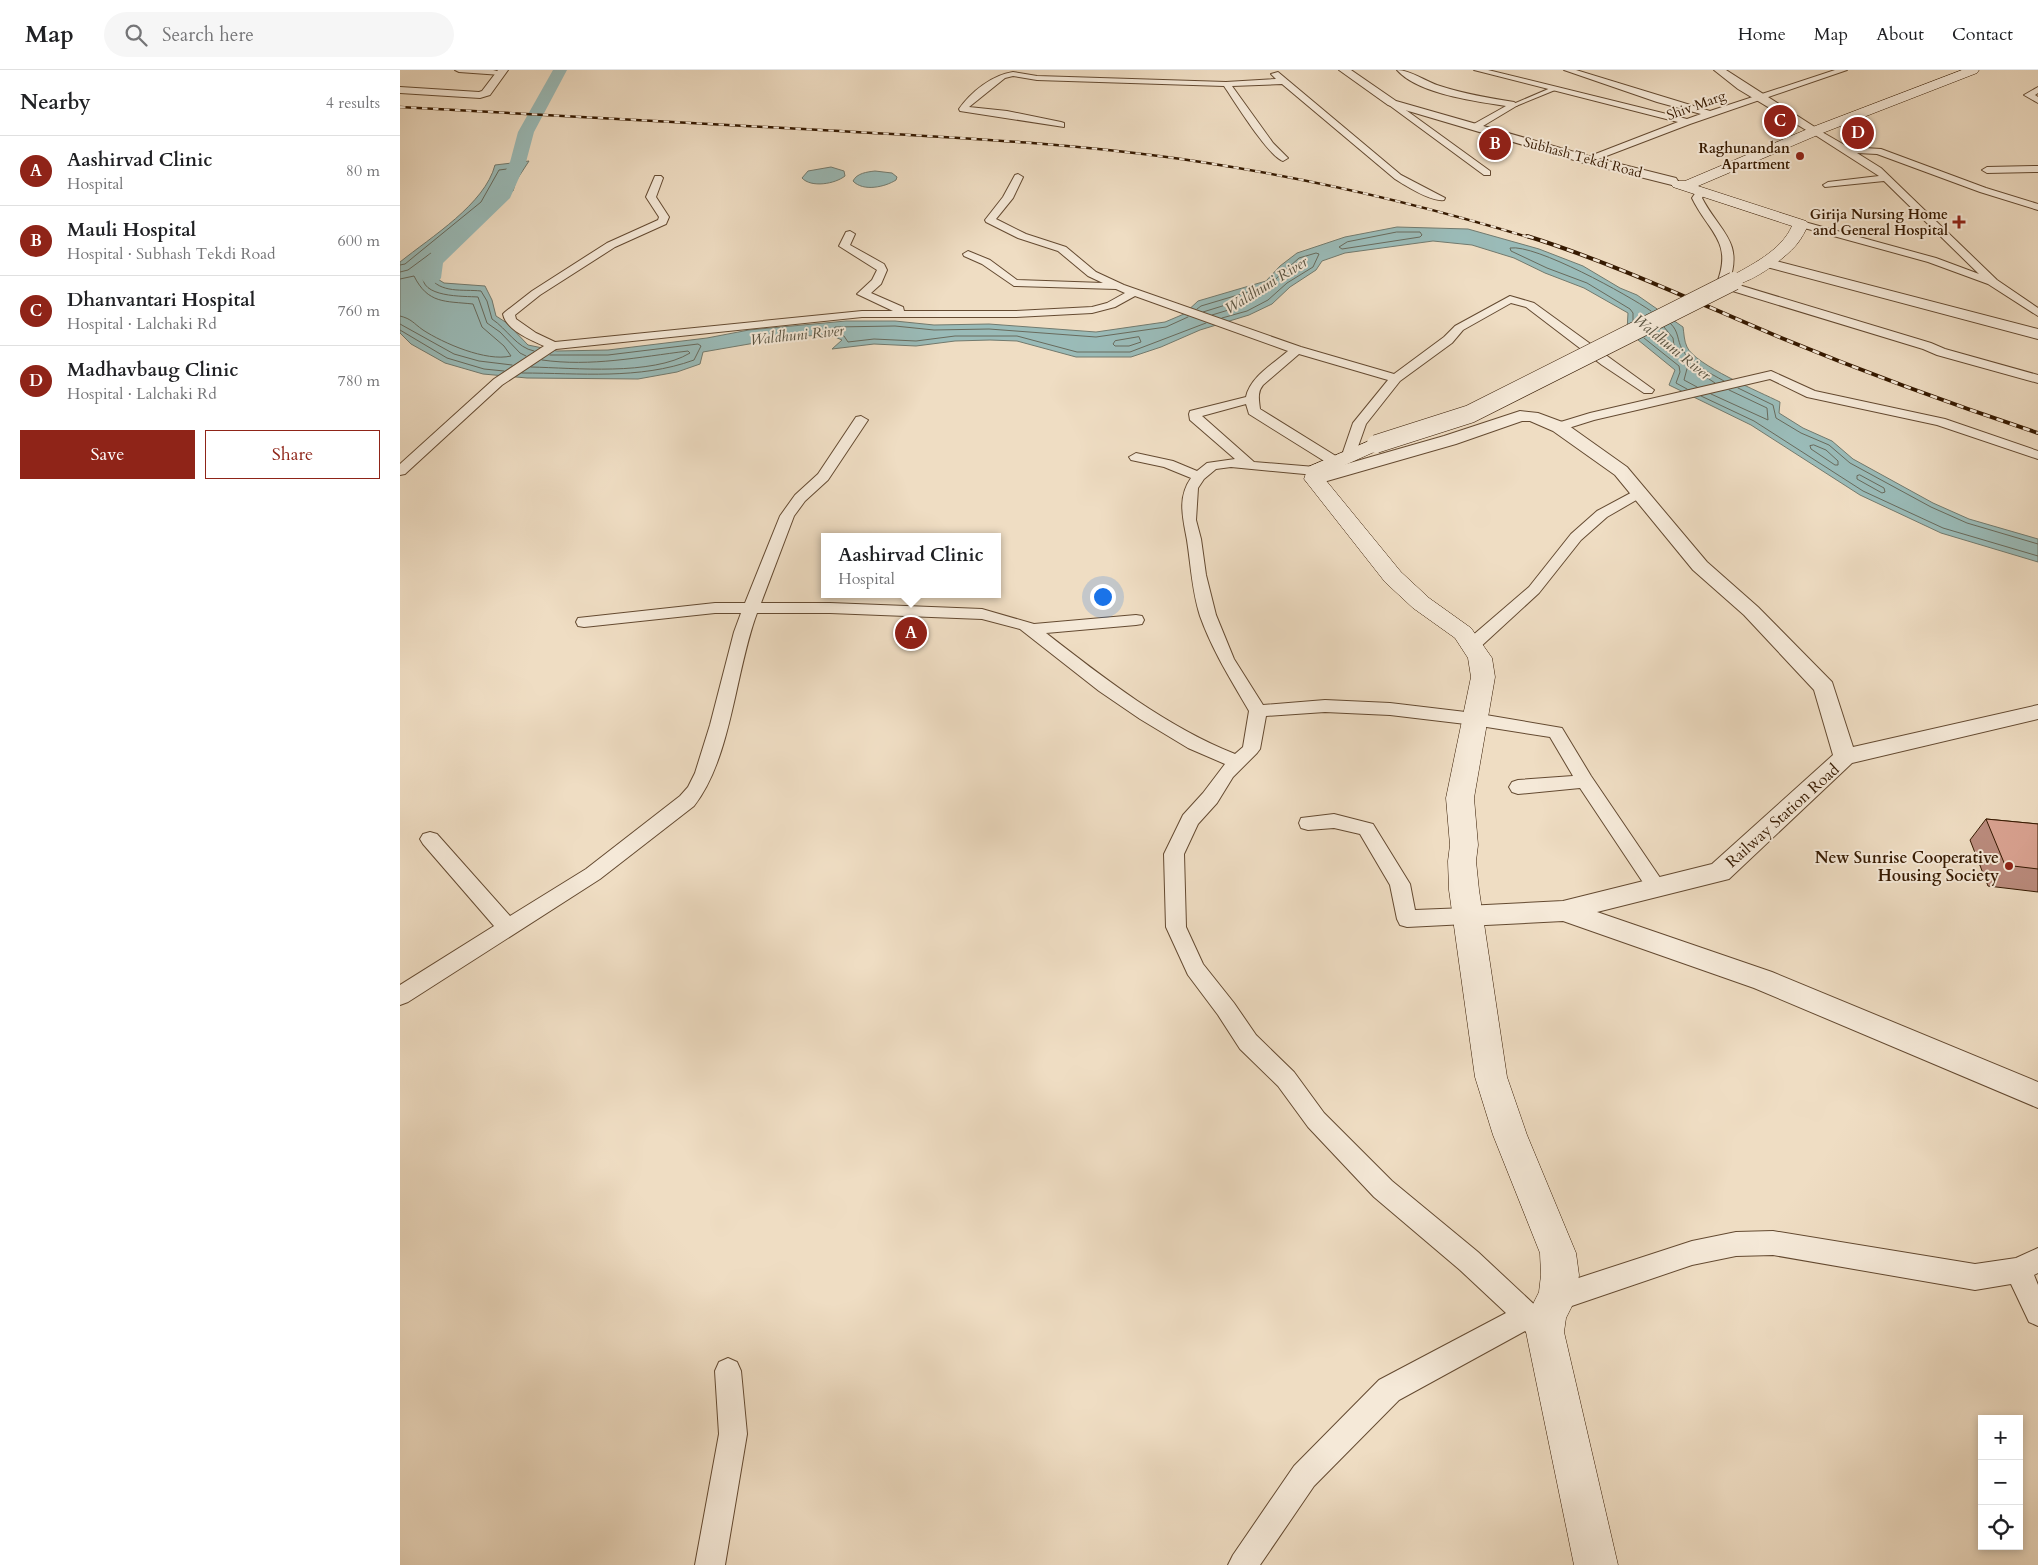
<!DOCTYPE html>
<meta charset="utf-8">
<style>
:root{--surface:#fff;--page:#f6f6f6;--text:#202124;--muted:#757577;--line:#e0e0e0;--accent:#8f2418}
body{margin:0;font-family:Cardo,serif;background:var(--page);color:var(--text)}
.controls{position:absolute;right:15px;bottom:15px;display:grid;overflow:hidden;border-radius:0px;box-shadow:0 2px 8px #0003}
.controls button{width:45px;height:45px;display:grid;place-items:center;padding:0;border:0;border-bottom:1px solid var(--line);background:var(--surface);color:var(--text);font:25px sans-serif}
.you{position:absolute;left:702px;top:526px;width:18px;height:18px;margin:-12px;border:4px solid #fff;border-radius:50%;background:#1a73e8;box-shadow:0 0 0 8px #1a73e833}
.badge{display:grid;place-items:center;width:32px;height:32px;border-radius:50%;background:var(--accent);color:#fff;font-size:16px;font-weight:700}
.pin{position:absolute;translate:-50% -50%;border:2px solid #fff;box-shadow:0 1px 5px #0006}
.popup{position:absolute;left:421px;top:463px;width:180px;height:65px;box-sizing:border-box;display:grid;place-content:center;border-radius:0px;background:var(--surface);filter:drop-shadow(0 1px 4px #0005);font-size:16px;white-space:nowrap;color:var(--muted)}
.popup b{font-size:19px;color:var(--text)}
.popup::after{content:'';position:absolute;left:50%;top:100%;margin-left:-10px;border:10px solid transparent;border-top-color:var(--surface)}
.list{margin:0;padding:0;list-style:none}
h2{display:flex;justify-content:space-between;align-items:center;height:65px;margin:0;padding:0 20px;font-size:21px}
h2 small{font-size:16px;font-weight:400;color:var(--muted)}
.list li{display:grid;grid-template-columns:32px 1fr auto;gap:15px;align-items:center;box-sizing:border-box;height:70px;padding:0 20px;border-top:1px solid var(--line)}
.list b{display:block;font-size:19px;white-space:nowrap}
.list p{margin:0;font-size:16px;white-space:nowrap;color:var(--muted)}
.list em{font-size:16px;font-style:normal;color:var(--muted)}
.actions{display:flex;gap:10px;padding:15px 20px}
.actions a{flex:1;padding:11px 0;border:1px solid var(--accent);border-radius:0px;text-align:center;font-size:18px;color:var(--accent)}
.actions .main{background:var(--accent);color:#fff}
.icon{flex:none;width:28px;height:28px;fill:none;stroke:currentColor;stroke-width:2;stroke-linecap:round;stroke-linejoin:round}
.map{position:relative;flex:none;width:1638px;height:1495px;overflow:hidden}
header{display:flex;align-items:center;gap:30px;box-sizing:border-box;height:70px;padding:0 25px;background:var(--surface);border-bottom:1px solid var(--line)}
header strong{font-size:24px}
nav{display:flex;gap:28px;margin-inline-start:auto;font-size:18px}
.search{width:350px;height:45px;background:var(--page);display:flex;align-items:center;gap:12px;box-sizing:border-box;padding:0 18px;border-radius:28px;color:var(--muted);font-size:19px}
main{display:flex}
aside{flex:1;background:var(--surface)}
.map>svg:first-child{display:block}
.water{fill:#9abbb8;stroke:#727a6e}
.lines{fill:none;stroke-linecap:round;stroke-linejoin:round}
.shore{stroke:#686a5c;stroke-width:1}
.river{fill:#9abbb8;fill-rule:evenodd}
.pedestrian-casing{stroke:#644a31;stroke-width:2}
.minor-casing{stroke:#644a31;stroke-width:2}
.tertiary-casing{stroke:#644a31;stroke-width:2}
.secondary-casing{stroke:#351900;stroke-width:1}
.pedestrian{fill:#f5e9d8;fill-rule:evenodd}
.minor{fill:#f5e9d8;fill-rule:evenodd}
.tertiary{fill:#f5e9d8;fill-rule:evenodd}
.secondary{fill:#f5e9d8;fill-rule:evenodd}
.rail-far1-casing{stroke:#351900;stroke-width:2.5}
.rail-casing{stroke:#351900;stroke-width:4}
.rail-far1{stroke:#f5e9d8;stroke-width:2;stroke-dasharray:5.5;stroke-linecap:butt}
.rail{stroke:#f5e9d8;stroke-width:2.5;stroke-dasharray:7;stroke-linecap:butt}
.secondary-bridge-casing{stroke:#351900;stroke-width:19;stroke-linecap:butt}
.secondary-bridge{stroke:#f5e9d8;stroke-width:18}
.wall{fill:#bb8c7e;stroke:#351900}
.building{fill:#daa392;stroke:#351900}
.poi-dot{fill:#8f2418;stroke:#f5e9d8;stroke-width:2}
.labels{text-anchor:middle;stroke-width:4;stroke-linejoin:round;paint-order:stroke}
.far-street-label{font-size:14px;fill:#351900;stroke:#f5e9d8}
.far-poi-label{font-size:14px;font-weight:bold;fill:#351900;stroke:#f5e9d8;text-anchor:end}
.far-water-label{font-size:15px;font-style:italic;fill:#585240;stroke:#f5e9d8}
.street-label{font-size:16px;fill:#351900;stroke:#f5e9d8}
.poi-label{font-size:16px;font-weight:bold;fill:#351900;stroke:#f5e9d8;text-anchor:end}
</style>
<header>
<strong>Map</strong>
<div class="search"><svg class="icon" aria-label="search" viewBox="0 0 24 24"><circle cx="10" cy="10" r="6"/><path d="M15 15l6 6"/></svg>Search here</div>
<nav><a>Home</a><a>Map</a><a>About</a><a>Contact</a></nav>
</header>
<main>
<aside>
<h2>Nearby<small>4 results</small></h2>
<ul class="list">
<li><span class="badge">A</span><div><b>Aashirvad Clinic</b><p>Hospital</p></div><em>80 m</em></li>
<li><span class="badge">B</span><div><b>Mauli Hospital</b><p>Hospital · Subhash Tekdi Road</p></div><em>600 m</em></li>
<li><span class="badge">C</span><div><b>Dhanvantari Hospital</b><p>Hospital · Lalchaki Rd</p></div><em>760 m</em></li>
<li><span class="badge">D</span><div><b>Madhavbaug Clinic</b><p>Hospital · Lalchaki Rd</p></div><em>780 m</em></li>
</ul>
<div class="actions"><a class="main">Save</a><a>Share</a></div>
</aside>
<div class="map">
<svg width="1638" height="1495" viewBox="0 0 1638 1495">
<rect width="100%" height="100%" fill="#efddc3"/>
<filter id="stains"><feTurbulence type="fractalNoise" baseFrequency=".004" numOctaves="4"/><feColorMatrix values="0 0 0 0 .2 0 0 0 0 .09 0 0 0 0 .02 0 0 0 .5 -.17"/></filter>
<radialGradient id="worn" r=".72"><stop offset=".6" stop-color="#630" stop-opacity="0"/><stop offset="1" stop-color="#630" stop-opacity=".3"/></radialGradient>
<path class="water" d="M 129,91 L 116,111 L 113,121 L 57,169 L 33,206 L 44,213 L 85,216 L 92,230 L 96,246 L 107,253 L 128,275 L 157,281 L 208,280 L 307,268 L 349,260 L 446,251 L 495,251 L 534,255 L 589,254 L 696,262 L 765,252 L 784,244 L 798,231 L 866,211 L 880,196 L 897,183 L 945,167 L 997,157 L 1068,159 L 1139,179 L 1183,196 L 1220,218 L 1237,225 L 1283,257 C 1284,263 1284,271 1287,277 C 1295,295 1360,322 1380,332 L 1379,343 L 1403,358 L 1432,371 L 1453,389 L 1533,433 L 1569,449 L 1638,469 L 1638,492 L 1541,463 L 1460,425 L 1351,355 L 1269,315 L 1275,300 L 1227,261 L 1228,243 L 1184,218 L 1145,203 L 1114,188 L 1072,175 L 1033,171 L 945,183 L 922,191 L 916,200 L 890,217 L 872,234 L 849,245 L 800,260 L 761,277 L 731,287 L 676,287 L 617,271 L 590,270 L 555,271 L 516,276 L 474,274 L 432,279 L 442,270 L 428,264 L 378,269 L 303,282 L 300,294 L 277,302 L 238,309 L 127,308 L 83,304 L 45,293 L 11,274 L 0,263 L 0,192 C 31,167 85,134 95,95 Z
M 431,97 L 444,101 L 445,106 C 435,114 411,118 402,108 L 408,101 Z
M 475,101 L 492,103 L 497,107 L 496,110 C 485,117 463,122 453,111 C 457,103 467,102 475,101 Z"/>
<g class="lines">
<path class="shore" d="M 997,162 L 1020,162 L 1022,165 L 1020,167 L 942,179 L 939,177 L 947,172 Z
M 0,195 L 5,194 L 81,132 L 99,100 L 115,98 L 116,101 L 108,119 L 54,166 L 29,206 C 40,224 63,219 81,221 L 87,231 L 92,249 C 107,259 117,278 134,281
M 0,202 L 8,200 L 31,183 L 32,186 C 29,191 24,198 23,204 C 19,228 64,226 78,227 L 87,253 L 100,262 L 120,283 L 126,286
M 0,209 L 14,206 C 28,234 45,231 73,234 L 82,257 L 104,276 L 111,286 C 86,292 43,273 23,260 C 13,253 12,249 0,246
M 797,239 L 801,236 L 868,216 L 899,188 L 916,183 L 919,184 L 913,197 L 887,213 L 868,230 L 847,241 L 822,248
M 803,242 L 845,229 L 847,231 L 845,235 L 812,245
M 788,247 L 766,257 L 696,267 L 589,259 L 534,260 L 495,256 L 435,257 L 434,260 L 444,266 L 448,272 L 474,269 L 516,271 L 555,266 L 617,266 L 677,282 L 730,282 L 806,253
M 1233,251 L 1233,243 L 1230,239 L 1187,213 L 1147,198 L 1111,181 L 1110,178 C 1136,174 1228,225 1251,241
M 0,254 L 54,284 L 79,291 L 112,295
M 1271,254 C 1279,262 1277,270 1282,279 C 1290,294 1310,303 1324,311
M 0,260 L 47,288 L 84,299 L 104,301
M 1250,265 L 1275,283 L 1273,268 L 1264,257
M 739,267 L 741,272 L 729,276 L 715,276 L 713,274 L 715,271 Z
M 1244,268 L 1279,296 L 1280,302 L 1276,313 L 1287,319
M 131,297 C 175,298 252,306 290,283 L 288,281 C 239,287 191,297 142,290
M 122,303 C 180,303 239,310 294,290 L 301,276 L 298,274 L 208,285 L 150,285
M 1297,317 L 1284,310 L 1288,295 L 1315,313
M 1338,318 L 1373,335 L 1376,348 L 1401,363 L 1429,375 L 1450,393 L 1531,437 L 1567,453 L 1638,474
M 1311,324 L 1368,350 L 1367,338 L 1329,320
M 1301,326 L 1354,351 L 1463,421 L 1543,458 L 1638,486
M 1414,375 L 1426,380 L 1438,391 L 1438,395 L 1435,395 L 1411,379 L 1410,376 Z
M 1460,405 L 1484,418 L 1485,422 L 1482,423 L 1457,409 L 1457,406 Z"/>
<path class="river" d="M 153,0 L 167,0 L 134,62 L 126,92 L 110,128 L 43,193 L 41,208 L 38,212 L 31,214 L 24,212 L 21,208 L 24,191 L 27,187 L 93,126 L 110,92 L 118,62 Z"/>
<g class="pedestrian-casing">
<path id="pedestrian" d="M 1153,17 L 1156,19 L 1155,20 L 1116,36 L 1111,35 Z"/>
</g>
<g class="minor-casing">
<path id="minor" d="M 55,0 L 93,0 L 105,3 L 101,5 L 59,2 Z
M 997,0 C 1011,0 1026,12 1040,16 C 1064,24 1089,28 1114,32 L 1118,35 L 1078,59 L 1072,59 L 1072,55 L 1106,36 C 1075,31 1018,24 997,0 Z
M 1074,0 L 1088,0 L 1287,49 L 1301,44 L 1257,32 L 1164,0 L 1176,0 L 1310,41 L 1435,0 L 1447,0 L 1290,54 L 1188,93 L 1183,90 L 1185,88 L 1278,52 Z
M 613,2 L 637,6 L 826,12 L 876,9 L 871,4 L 878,2 L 1001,105 L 1045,128 L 1044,130 C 1031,132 1006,116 995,109 L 882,14 L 832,16 L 873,73 L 888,88 L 883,91 C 868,86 835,32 824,16 L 637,10 L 613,6 L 605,8 L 569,37 L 607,41 L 661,52 L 664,53 L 664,57 L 560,41 L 559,39 C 571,22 592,5 613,2 Z
M 1638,17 L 1638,23 L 1635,25 L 1638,27 L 1638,33 L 1624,25 Z
M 992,30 L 1090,101 L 1090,105 L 1084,105 L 989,35 L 989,31 Z
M 1415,58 L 1448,77 L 1481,79 L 1586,118 L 1638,134 L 1638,140 L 1580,122 L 1477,84 L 1457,83 L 1481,98 L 1597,210 L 1638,238 L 1638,246 L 1588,214 L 1528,192 L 1397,156 L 1396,154 L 1401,151 L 1536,188 L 1579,204 L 1484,111 L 1425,117 L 1423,115 L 1428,112 L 1479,106 L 1412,63 L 1412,59 Z
M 1638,96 L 1638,102 L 1587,103 L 1582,100 L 1587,97 Z
M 618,104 L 623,107 L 613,128 L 596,149 L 626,164 L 666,177 L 696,202 L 724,215 L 901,277 L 994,304 L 1044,267 L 1055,256 L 1110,226 L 1134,233 L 1254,320 L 1252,323 L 1244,323 L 1202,295 L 1126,237 L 1111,233 L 1063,260 L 1052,273 L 1000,311 L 966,354 L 954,388 L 944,388 L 942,385 L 953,353 L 988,310 L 899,284 L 863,315 C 857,322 859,330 860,339 L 939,388 L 941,391 L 939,394 L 929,394 L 849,344 L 846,334 L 802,346 L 854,392 L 915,397 L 922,401 L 915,405 L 831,397 L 816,399 L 804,409 L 798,418 L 796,450 L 801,469 L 806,505 L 816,545 L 834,589 L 863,635 L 925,630 L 990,633 L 1074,643 L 1162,658 L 1191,706 L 1267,818 L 1264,823 L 1257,826 L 1250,823 L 1180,718 L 1118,724 L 1112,722 L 1109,717 L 1112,712 L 1118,710 L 1173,706 L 1150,667 L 1074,655 L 990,645 L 925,642 L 866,646 L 860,679 L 857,683 L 833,707 L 817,733 L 798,754 L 784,784 L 786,857 L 803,894 L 834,933 L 856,965 L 894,1002 L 924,1043 L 992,1111 L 1078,1182 L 1154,1253 L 1158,1262 L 1154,1271 L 1145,1275 L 1136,1271 L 1125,1261 L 999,1330 L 914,1416 L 860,1495 L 828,1495 L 833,1485 L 894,1396 L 979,1310 L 1106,1243 L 1060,1200 L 974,1127 L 908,1057 L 878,1016 L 840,979 L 818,945 L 788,905 L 766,857 L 764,784 L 783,745 L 803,723 L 825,694 L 788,678 L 740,649 L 699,621 L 620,559 L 582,549 L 430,543 L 357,543 C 335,602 332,687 294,736 L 200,809 L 8,932 L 0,935 L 0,915 L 94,856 L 23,774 L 20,769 L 23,764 L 30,762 L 37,764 L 110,846 L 186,799 L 280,726 L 288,717 L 295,703 L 310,655 L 334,562 L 341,543 L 315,543 L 184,557 L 178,556 L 176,552 L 178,548 L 315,533 L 345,533 L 380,446 L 395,425 L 418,404 L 456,347 L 461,346 L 468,350 L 428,410 L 405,431 L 394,446 L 361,533 L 430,533 L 582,539 L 634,554 L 736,545 L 742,546 L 744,550 L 742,554 L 736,555 L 646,563 C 705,609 765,656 835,684 L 843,677 L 849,641 C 831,610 812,580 800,546 C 792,521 791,496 787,470 C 783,448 777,428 791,408 L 764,397 L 731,390 L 729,387 L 736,383 L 773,391 L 797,401 L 807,393 L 835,389 L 790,350 L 789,344 L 790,341 L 846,327 C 850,307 873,294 888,281 L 735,226 L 715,237 L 692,243 L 616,247 L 462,247 L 156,279 L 102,315 L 5,404 L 0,405 L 0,394 L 94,309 L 144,276 C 131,270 106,260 103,244 L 105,242 L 132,221 L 207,173 L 258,150 L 259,147 L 246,127 L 255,106 L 261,106 L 263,108 L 256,127 L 269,147 L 266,154 L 215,177 L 140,225 L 115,245 L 116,249 L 136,263 L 155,272 L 462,241 L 493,241 L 457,224 L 472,210 L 477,200 L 439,176 L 446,162 L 450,161 L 455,164 L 450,175 L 484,194 L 487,200 L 481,214 L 471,223 L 503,237 L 504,241 L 616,241 L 692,237 L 707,233 L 725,223 L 716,219 L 614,216 L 582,194 L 564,186 L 563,184 L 568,181 L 590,190 L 617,210 L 703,213 L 688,206 L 658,181 L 618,168 L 586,152 L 585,150 L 603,127 L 615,105 Z
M 1301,118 L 1306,121 L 1302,128 C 1319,161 1344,171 1329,212 L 1531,273 L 1545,279 L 1638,305 L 1638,313 L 1537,285 L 1523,279 L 1326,219 L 1317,213 C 1333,171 1309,163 1292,128 L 1298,119 Z
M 1371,301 L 1415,321 L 1545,349 L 1638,381 L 1638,389 L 1537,355 L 1407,327 L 1370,309 L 1194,350 L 1159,361 L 1152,357 L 1154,354 L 1190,343 Z
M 1240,418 L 1245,419 L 1247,422 L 1245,425 L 1207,447 L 1181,470 L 1139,523 L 1077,580 L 1071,581 L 1065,580 L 1063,576 L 1065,572 L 1129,517 L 1171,464 L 1197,441 Z
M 934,744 L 973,754 L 1010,814 L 1015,840 L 1066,838 L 1073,840 L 1076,846 L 1073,852 L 1066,854 L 1007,857 L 1000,855 L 997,849 L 990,815 L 960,764 L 934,758 L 908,760 L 901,758 L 899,753 L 901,748 Z
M 1373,1161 L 1575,1194 L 1616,1188 L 1638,1178 L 1638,1203 L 1634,1205 L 1638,1215 L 1638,1256 L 1629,1252 L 1611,1214 L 1575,1220 L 1373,1185 L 1336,1186 L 1292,1195 L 1157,1241 L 1148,1237 L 1144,1228 L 1148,1219 L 1157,1215 L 1292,1171 L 1336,1162 Z
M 328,1288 L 337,1292 L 341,1301 L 347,1364 L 325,1495 L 295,1495 L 319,1364 L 315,1301 L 319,1292 Z"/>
</g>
<g class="tertiary-casing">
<path id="tertiary" d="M 98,0 L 108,0 L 90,25 L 80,28 L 0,23 L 0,17 L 79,22 L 82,21 Z
M 939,0 L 951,0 L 996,31 L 1192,87 L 1276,108 L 1278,111 L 1272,115 L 1184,93 L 988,35 Z
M 1314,0 L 1326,0 L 1421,61 L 1415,64 L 1411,63 L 1338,19 Z
M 1368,189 L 1638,259 L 1638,269 L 1363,196 L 1361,193 L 1363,190 Z
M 1120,341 L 1138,343 L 1165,353 L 1227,397 L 1307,492 L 1358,537 L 1432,612 L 1453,677 L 1638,635 L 1638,649 L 1452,693 L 1329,809 L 1197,842 L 1372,902 L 1638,1012 L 1638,1038 L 1354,918 L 1163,851 L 1066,856 L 1057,853 L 1053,846 L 1057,839 L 1066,836 L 1163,831 L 1312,794 L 1433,685 L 1414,620 L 1344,545 L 1293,500 L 1215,405 L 1153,361 L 1130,351 L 1122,351 L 1056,374 L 920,413 L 914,414 L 908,413 L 905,409 L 908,405 L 1044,366 Z"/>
</g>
<g class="secondary-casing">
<path id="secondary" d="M 1562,0 L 1579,0 L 1577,3 L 1420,64 L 1298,116 L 1406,151 L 1409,154 C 1405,161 1402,168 1397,174 C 1386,188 1345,219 1328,214 L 1326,211 L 1328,208 C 1351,195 1381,181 1392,156 L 1273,117 L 1271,114 L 1273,111 L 1285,111 L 1410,58 Z
M 976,368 L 983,370 L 986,374 L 983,378 L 925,404 L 924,408 L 1001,502 L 1029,528 L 1071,558 L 1092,588 L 1095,607 L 1074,728 L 1078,775 L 1076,791 L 1079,820 L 1107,1007 L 1127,1065 L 1176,1183 L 1179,1205 L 1176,1228 L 1166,1248 L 1164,1262 L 1218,1495 L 1174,1495 L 1126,1262 L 1129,1242 L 1139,1222 L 1141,1205 L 1140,1183 L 1093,1065 L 1075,1007 L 1049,820 L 1048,791 L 1050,775 L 1046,728 L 1071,607 L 1068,588 L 1055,568 L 1013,538 L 985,512 L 904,409 L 908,397 Z"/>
</g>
<use href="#pedestrian" class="pedestrian"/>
<use href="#minor" class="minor"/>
<use href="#tertiary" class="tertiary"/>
<use href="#secondary" class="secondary"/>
<g class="rail-far1-casing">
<path id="rail-far1" d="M 0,37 C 128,44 256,51 384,58 C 523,66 663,71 801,92 C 912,109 1023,135 1131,168"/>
</g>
<g class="rail-casing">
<path id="rail" d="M 1127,166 C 1213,193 1296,232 1379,267 C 1464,302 1551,334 1638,363"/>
</g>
<use href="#rail-far1" class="rail-far1"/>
<use href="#rail" class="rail"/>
<g class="secondary-bridge-casing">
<path id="secondary-bridge" d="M 976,374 L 1070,344 L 1334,211"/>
</g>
<use href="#secondary-bridge" class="secondary-bridge"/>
</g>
<path class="wall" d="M 1586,749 L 1638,754 L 1638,822 L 1588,816 L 1570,770 Z"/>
<path class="building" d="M 1586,749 L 1638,754 L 1638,799 L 1605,795 Z"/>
<g class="poi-dot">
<circle cx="1400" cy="86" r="5"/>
<path d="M1556.5 144.5h5v5h5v5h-5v5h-5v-5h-5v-5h5z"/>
<circle cx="1609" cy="796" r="5"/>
</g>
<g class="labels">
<g class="far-street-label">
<text transform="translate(1296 35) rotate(-20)" y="5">Shiv Marg</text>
<text transform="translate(1183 87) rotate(15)" y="5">Subhash Tekdi Road</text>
</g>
<g class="far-poi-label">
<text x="1390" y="83">Raghunandan<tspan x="1390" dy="16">Apartment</tspan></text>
<text x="1548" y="149">Girija Nursing Home<tspan x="1548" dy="16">and General Hospital</tspan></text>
</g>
<g class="far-water-label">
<text transform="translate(866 215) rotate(-32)" y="5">Waldhuni River</text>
<text transform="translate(397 265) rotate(-6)" y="5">Waldhuni River</text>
<text transform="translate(1272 277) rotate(39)" y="5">Waldhuni River</text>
</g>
<g class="street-label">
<text transform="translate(1382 745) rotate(-42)" y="6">Railway Station Road</text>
</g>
<g class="poi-label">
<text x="1599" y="793">New Sunrise Cooperative<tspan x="1599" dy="18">Housing Society</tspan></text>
</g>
</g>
<rect width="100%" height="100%" filter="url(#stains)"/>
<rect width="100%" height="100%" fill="url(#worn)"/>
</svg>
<div class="controls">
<button>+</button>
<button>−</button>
<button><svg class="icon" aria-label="locate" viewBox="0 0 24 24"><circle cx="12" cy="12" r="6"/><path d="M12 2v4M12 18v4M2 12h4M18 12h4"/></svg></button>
</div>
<div class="you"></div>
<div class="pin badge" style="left:511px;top:563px">A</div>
<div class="popup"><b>Aashirvad Clinic</b>Hospital</div>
<div class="pin badge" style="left:1095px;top:74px">B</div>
<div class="pin badge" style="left:1380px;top:51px">C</div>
<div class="pin badge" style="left:1458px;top:63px">D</div>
</div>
</main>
